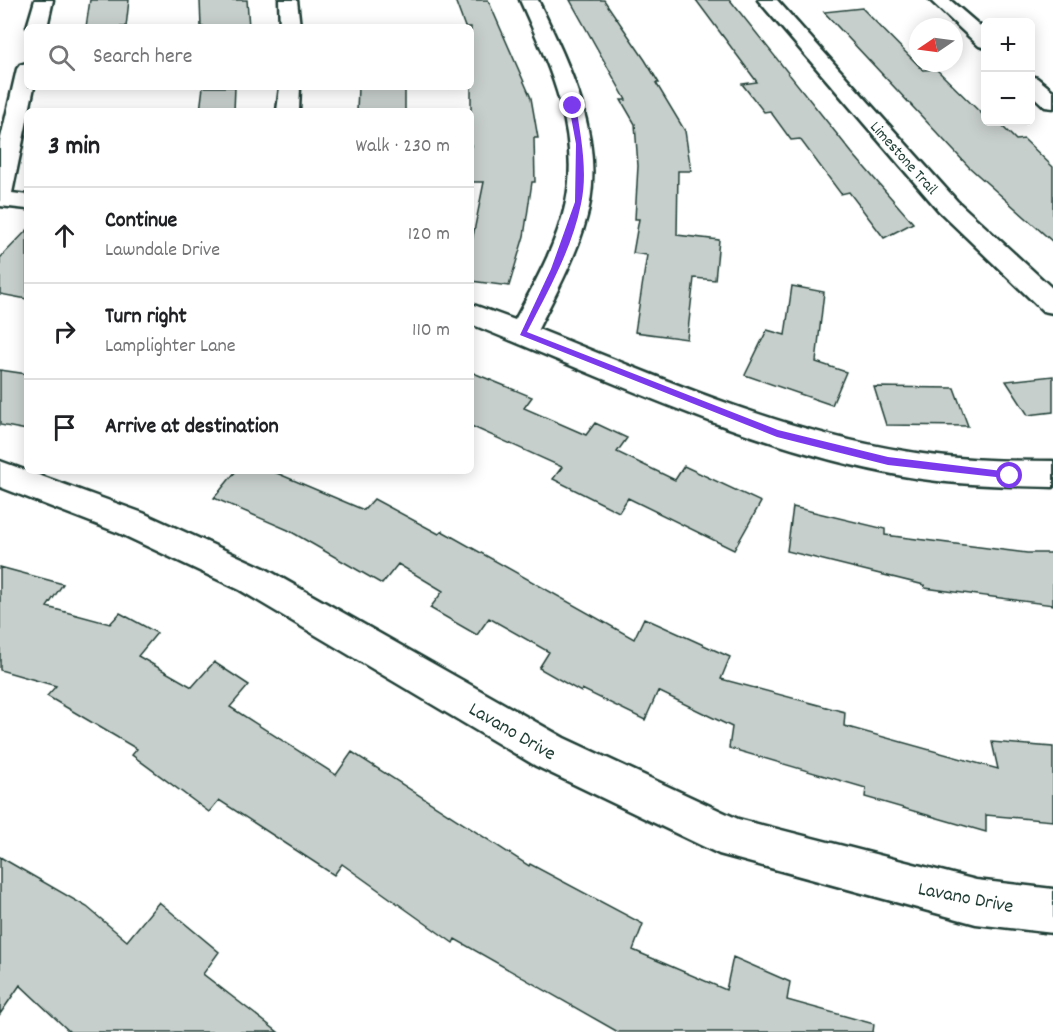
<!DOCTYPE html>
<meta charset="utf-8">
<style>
:root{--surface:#fff;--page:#f2f2f2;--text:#202124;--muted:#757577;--line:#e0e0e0}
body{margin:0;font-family:Dekko,sans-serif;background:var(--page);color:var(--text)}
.controls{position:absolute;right:18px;top:18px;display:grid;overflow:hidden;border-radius:9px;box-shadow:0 3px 15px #0003}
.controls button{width:54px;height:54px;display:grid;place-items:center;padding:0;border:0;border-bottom:2px solid var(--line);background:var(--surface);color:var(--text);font:30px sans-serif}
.compass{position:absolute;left:909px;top:18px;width:54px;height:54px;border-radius:50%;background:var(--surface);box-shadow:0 3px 15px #0003;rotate:257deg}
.stop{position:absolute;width:18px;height:18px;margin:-14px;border:4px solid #7c3aed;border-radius:50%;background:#fff}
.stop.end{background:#7c3aed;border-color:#fff;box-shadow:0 2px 6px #0008}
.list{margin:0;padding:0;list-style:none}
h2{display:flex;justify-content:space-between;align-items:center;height:78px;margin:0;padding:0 24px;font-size:26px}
h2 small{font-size:20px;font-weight:400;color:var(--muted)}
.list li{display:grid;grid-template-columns:39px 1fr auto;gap:18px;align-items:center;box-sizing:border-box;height:96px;padding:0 24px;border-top:2px solid var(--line)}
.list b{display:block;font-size:22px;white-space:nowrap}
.list p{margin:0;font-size:20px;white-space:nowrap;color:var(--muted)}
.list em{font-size:20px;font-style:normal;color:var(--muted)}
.icon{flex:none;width:33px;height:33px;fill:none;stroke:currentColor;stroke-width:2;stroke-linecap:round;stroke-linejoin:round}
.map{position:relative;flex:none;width:1053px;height:1032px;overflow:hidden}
.search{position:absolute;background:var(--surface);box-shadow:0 3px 15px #0003;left:24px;top:24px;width:450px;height:66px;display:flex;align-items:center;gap:15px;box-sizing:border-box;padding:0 21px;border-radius:9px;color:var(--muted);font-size:22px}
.panel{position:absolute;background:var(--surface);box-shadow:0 3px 15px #0003;left:24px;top:108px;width:450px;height:366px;border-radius:9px}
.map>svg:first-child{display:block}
.building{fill:#c7cfcc;stroke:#1f3d34;stroke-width:1.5}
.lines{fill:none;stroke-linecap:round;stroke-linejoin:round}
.minor-casing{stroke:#1f3d34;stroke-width:5}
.minor{fill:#fff;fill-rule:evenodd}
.route{fill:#7c3aed}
.labels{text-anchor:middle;stroke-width:5;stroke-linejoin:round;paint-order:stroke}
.far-street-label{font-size:16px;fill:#1f3d34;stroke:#fff}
.street-label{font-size:20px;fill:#1f3d34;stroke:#fff}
</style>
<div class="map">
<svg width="1053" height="1032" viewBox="0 0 1053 1032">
<rect width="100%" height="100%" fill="#fff"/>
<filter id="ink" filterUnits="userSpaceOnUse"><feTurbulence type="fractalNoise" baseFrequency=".0167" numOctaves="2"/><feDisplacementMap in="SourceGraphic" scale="12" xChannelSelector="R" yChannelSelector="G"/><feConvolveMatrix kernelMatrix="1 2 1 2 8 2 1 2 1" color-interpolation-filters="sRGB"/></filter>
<g filter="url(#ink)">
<path class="building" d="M 90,0 L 129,0 L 126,27 L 86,27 Z
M 200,0 L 247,0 L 249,27 L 201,27 Z
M 455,0 L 488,0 L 531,98 L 538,138 L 534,138 L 535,182 L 532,182 L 524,236 L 509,286 L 471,281 L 471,246 L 484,182 L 471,182 L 471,27 L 465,27 Z
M 570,0 L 604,0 L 645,60 L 659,83 L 656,83 L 685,131 L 691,171 L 678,171 L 677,235 L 719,240 L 715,280 L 694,278 L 687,339 L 635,332 L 647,255 L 633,253 L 639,219 L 635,219 L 638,166 L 635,124 L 621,100 L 626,100 Z
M 696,0 L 730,0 L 852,153 L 913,223 L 884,238 L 849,192 L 841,194 L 800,139 L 791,140 L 770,111 L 764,112 L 742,84 L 757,82 Z
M 862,8 L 923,70 L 936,69 L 986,118 L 986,122 L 998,122 L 1016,140 L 1024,139 L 1053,167 L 1053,242 L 969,167 L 824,12 Z
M 203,87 L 235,87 L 234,111 L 200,111 Z
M 358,87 L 405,87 L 405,111 L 357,111 Z
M 27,230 L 27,299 L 0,294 L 0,258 Z
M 792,286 L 824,292 L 816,362 L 846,372 L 832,405 L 745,375 L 767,330 L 785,335 Z
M 0,370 L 27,374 L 27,430 L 0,425 Z
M 471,372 L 532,397 L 524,408 L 586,435 L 595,423 L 627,438 L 617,452 L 675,480 L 684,466 L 761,502 L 734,550 L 628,498 L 619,512 L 553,479 L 562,467 L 471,426 Z
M 1053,376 L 1053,412 L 1028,415 L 1006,381 Z
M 874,387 L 954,388 L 968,426 L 886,425 Z
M 236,471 L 272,471 L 364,510 L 374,499 L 439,534 L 442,531 L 634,639 L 644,618 L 730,657 L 721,679 L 845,712 L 844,726 L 998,769 L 992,742 L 1053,747 L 1053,821 L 986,815 L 986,832 L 865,797 L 866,788 L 729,748 L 732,727 L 658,691 L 645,720 L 582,689 L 581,692 L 539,668 L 549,652 L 489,618 L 477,635 L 430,608 L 443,591 L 398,564 L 382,584 L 288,530 L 214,498 Z
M 793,507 L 885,529 L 885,535 L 1027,553 L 1053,553 L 1053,605 L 925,588 L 924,585 L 787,551 Z
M 0,567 L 63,584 L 47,607 L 110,624 L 120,613 L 157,633 L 138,656 L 192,687 L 214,662 L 249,685 L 230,707 L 336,775 L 352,752 L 529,866 L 530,864 L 643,924 L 633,950 L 726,990 L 733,957 L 790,982 L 787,1000 L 874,1024 L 873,1032 L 618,1032 L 455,939 L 453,943 L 342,864 L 334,875 L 219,800 L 209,812 L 132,755 L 137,749 L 47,696 L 56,686 L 0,670 Z
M 0,857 L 87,907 L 127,941 L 159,902 L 219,952 L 203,974 L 278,1032 L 70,1032 L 20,985 L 0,1014 Z"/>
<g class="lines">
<g class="minor-casing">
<path id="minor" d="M 35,0 L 53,0 L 47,27 L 27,27 Z
M 279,0 L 297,0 L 300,27 L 280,27 Z
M 520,0 L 538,0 C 568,63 602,130 590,202 C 582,247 558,289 538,329 C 657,376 776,430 904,451 C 953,460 1003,461 1053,461 L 1053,487 C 1003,486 953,485 903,476 C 753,449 612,381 471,324 L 471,304 L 515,320 C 535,283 557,244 566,202 C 581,131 548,63 520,0 Z
M 758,0 L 777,0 L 957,201 L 1053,289 L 1053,313 L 1043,311 L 939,211 Z
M 930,0 L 950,0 L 986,31 L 986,48 L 979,46 Z
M 27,63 L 27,87 L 34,87 L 12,193 L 27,195 L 27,209 L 0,206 L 0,142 L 17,69 L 20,65 Z
M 1030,76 L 1037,78 L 1053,91 L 1053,108 L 1045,107 L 1030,93 Z
M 280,87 L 300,87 L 299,111 L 277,111 Z
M 0,461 L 143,513 L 264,568 L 564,738 L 738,819 L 976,880 L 1053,889 L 1053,933 L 976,924 L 719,854 L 536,766 L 240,590 L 119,533 L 0,487 Z"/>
</g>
<use href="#minor" class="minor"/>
</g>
</g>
<path class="route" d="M 573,105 L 576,106 C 581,137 588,173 581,204 C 572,249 548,291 527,332 L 778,430 L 888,457 L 1010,472 L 1014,474 L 1014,479 L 888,465 L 777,437 L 520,335 L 551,269 L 575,202 L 576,144 L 569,106 Z"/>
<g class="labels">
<g class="far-street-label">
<text transform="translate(905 157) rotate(48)" y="6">Limestone Trail</text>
</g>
<g class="street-label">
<text transform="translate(513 730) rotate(30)" y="7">Lavano Drive</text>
<text transform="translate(966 896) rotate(11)" y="7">Lavano Drive</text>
</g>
</g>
</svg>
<div class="controls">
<button>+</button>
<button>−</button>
</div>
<svg class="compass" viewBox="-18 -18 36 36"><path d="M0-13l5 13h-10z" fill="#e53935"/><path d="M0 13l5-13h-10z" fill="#757577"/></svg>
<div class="stop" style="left:1010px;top:476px"></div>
<div class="stop end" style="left:573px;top:106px"></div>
<div class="search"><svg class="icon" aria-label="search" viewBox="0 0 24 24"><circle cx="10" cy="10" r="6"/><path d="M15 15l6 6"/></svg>Search here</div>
<section class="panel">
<h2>3 min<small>Walk · 230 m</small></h2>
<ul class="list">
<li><svg class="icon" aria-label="ahead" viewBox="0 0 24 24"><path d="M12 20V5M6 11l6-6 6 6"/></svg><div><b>Continue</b><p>Lawndale Drive</p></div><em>120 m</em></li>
<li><svg class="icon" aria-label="right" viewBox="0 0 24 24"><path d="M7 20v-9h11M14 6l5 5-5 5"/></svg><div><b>Turn right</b><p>Lamplighter Lane</p></div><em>110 m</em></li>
<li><svg class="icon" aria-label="arrive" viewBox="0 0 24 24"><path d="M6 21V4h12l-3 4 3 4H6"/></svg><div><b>Arrive at destination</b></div></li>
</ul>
</section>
</div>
